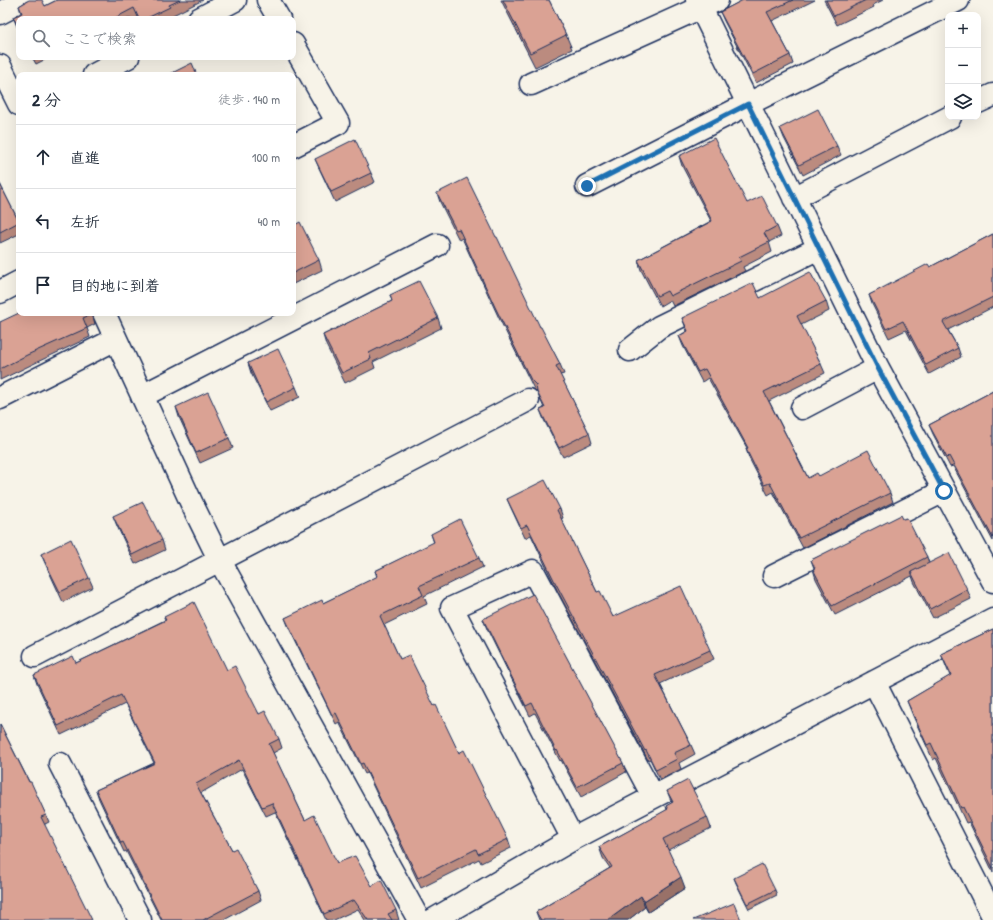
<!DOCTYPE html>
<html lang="ja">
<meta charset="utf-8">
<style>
:root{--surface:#fff;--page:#f6f6f7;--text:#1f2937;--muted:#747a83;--line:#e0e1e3}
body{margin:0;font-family:"Patrick Hand","Klee One",sans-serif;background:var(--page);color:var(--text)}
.controls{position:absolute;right:12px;top:12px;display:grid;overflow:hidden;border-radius:8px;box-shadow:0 4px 16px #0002}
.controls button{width:36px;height:36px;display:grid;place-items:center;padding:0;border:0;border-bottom:1px solid var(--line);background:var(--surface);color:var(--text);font:20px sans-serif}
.stop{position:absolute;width:12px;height:12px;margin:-9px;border:3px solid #1f6fb2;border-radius:50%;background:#fff}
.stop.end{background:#1f6fb2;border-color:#fff;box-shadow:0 1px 4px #0008}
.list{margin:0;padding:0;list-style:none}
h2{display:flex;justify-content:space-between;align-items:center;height:52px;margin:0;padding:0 16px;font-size:17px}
h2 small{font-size:13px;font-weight:400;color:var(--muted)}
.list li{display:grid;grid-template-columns:26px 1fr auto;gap:12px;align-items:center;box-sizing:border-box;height:64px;padding:0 16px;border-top:1px solid var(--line)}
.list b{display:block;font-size:15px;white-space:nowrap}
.list em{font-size:13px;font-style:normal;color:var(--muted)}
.icon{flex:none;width:22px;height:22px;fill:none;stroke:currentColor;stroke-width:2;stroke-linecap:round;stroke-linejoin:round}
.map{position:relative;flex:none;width:993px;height:920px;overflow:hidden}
.search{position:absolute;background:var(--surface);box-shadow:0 4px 16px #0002;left:16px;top:16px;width:280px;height:44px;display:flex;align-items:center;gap:10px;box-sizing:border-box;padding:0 14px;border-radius:8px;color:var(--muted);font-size:15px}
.panel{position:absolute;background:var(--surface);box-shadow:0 4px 16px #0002;left:16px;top:72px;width:280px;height:244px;border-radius:8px}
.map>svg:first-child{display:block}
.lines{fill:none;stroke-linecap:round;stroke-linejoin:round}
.minor-casing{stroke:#1b2f5e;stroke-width:25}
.minor{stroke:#f7f3e8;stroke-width:22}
.wall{fill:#bb8b7f;stroke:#1b2f5e}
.shaded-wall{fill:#997168;stroke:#1b2f5e}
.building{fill:#daa294;stroke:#1b2f5e}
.route{stroke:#1f6fb2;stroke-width:5}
</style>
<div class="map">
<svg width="993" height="920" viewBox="0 0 993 920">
<rect width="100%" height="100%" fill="#f7f3e8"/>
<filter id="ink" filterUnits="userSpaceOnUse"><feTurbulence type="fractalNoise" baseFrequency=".025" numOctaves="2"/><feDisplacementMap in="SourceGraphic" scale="8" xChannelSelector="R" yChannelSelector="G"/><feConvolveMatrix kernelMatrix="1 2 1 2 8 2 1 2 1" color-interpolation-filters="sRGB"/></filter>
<g filter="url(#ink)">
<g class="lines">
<g class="minor-casing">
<path id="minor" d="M 268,0 L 279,19
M 697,0 L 878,368 L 993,581
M 0,13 L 25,0
M 199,19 L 235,0
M 293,44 L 338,123 L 293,146
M 0,66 L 19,104
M 94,75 L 128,57
M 531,84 L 717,0
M 978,102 L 993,95
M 587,186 L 748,104 L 958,0
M 794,198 L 950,117
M 0,292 L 19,282
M 104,313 L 192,504 L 220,561 L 419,920
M 630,350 L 659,327 L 819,248
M 142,396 L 437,245
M 0,398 L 116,339
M 802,408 L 878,368
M 774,576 L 944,491
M 35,656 L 528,400
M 874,682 L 993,916
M 60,764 L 140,920
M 573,839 L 452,608 L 533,571 L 653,796
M 433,920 L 573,839 L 993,620"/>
</g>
<use href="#minor" class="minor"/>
</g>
<path class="wall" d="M 57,0 L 203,0 L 173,15 L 174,16 L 168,19 L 138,19 L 138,18 L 136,19 L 19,19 L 19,31 L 13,17 L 21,13 L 19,6 L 27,1 L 45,6 Z
M 501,0 L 549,0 L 566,35 L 572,49 L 535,67 Z
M 743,0 L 815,0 L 772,21 L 790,55 L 793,64 L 756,83 L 724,21 L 720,12 Z
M 824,0 L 883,0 L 873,5 L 874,7 L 837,25 Z
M 32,57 L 50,57 L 36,64 Z
M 780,128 L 837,146 L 841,155 L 803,175 L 784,138 Z
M 679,156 L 747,203 L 777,226 L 781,236 L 769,242 L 772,252 L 743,267 L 745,271 L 673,306 L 670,300 L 660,306 L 641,270 L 638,260 L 711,221 L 682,166 Z
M 315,159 L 371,173 L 375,182 L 335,202 L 319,168 Z
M 0,184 L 19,222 L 19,234 L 0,243 Z
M 437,193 L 540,327 L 560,364 L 564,374 L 560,375 L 589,433 L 592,443 L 563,457 L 544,420 L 540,410 L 544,408 L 537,392 L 534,389 L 498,316 L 462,238 L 459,240 L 440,202 Z
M 293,226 L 319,260 L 322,270 L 293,284 Z
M 993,234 L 993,307 L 948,330 L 958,348 L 961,357 L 929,374 L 906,330 L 889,338 L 872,304 L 869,295 L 930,267 Z
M 390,295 L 438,318 L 441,328 L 373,362 L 375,368 L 345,383 L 326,345 L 323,335 L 392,301 Z
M 760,298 L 826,301 L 829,311 L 801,325 L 821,364 L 825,373 L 769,401 L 808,478 L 819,476 L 890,493 L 893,502 L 803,548 L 773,492 L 768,495 L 749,458 L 746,449 L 747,448 L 708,378 L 702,382 L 683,346 L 679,336 L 687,331 L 682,318 Z
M 92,313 L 95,324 L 87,328 L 90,337 L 31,365 L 0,380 L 0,322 Z
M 248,363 L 296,387 L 300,397 L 270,411 L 251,373 Z
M 993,391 L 993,541 L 953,466 L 950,467 L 933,434 L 929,425 Z
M 176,407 L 229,438 L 233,448 L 200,463 L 179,417 Z
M 507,499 L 560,509 L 563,518 L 561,519 L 597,592 L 613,617 L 710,650 L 714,659 L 660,684 L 691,745 L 695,754 L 679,763 L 681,769 L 660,780 L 650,759 L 648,760 L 558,592 L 531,535 L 525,538 L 511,508 Z
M 113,516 L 162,540 L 165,550 L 135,564 L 117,526 Z
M 903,519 L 927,557 L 929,563 L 967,589 L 971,599 L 933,618 L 914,582 L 912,576 L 835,615 L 816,579 L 813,569 L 814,568 L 811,560 Z
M 431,534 L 479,558 L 483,567 L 424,596 L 427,604 L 384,625 L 400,659 L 434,706 L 459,753 L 508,839 L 511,848 L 481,863 L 479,859 L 421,888 L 367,773 L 365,774 L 339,722 L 336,724 L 289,628 L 285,618 L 323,603 L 377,577 L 375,571 L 434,543 Z
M 41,554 L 89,578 L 93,587 L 63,602 L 45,563 Z
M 164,617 L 227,670 L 259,714 L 279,739 L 282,748 L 273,753 L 305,820 L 337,863 L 372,886 L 396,910 L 399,920 L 365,920 L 358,909 L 334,920 L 326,920 L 275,812 L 266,816 L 242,769 L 201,793 L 232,850 L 258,891 L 261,900 L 224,920 L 161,920 L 126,851 L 124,852 L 99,799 L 96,790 L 154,763 L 125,704 L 61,735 L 37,684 L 34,675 L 76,663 L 165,620 Z
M 483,619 L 623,763 L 626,772 L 581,797 L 561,760 L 560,761 L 535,713 L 530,716 L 487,629 Z
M 993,629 L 993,872 L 969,822 L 966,823 L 936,758 L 933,760 L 913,716 L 907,701 L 950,676 L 941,654 Z
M 0,724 L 46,815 L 49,822 L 45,824 L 0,920 Z
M 667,791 L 707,817 L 711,828 L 668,850 L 685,888 L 648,912 L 645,907 L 628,920 L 539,920 L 536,912 L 610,868 L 603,858 L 599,847 L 667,810 L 666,806 L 672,803 Z
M 734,878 L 775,890 L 777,895 L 749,909 L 736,883 Z"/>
<path class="shaded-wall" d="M 681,877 L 685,888 L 648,912 L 644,901 Z
M 641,896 L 645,907 L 628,920 L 608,920 Z"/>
<path class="building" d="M 29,0 L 42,0 L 45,6 L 57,0 L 180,0 L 169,5 L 170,7 L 145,19 L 139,19 L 134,8 L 113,19 L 19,19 L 19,28 L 13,17 L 22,13 L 19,6 Z
M 503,0 L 549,0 L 566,35 L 530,53 Z
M 743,0 L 793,0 L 767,12 L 790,55 L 753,74 L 720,12 Z
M 826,0 L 866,0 L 834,16 Z
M 192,63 L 197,75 L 168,75 Z
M 818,109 L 837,146 L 799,165 L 780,128 Z
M 714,138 L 747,203 L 762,196 L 777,226 L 764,233 L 769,242 L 739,257 L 741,261 L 670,296 L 667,291 L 657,296 L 638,260 L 712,221 L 679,156 Z
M 355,139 L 371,173 L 331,192 L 315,159 Z
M 467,178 L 496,237 L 497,237 L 540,327 L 541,327 L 560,364 L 556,366 L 589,433 L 559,448 L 540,410 L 545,408 L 537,392 L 536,385 L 531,380 L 495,307 L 459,229 L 456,230 L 437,193 Z
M 0,184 L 19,222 L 0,232 Z
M 300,222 L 319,260 L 293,273 L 293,226 Z
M 993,234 L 993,297 L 943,322 L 958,348 L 926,365 L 903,321 L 886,329 L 869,295 L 928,264 L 930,267 Z
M 810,272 L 826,301 L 797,316 L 821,364 L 764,392 L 808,478 L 817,473 L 819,476 L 868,450 L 890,493 L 799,538 L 770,483 L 764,485 L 746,449 L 748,448 L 705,369 L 698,372 L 679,336 L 688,331 L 682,318 L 753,283 L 760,298 Z
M 419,281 L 438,318 L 369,353 L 371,359 L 342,373 L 323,335 L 392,301 L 390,295 Z
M 19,313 L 91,313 L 92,314 L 83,318 L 87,328 L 27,355 L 0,369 L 0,322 Z
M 278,349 L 296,387 L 266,402 L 248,363 Z
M 993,391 L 993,538 L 949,456 L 947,458 L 929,425 Z
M 208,392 L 229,438 L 196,453 L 176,407 Z
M 545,480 L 560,509 L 557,510 L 597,592 L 600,591 L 613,617 L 681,586 L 710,650 L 655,675 L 691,745 L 674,753 L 677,759 L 656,770 L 646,750 L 645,751 L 555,582 L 527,525 L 521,528 L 507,499 Z
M 143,502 L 162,540 L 132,555 L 113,516 Z
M 901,515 L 903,519 L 907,518 L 927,557 L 832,606 L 813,569 L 815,568 L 811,560 Z
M 460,519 L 479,558 L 419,586 L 423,595 L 380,616 L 400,659 L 409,655 L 434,706 L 436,705 L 459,753 L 464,750 L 508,839 L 478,854 L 476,849 L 418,878 L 363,763 L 361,764 L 336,713 L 332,715 L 285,618 L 322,600 L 323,603 L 378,576 L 375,571 L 434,542 L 431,534 Z
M 71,539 L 89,578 L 60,592 L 41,554 Z
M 949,553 L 967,589 L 930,609 L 911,572 Z
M 533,594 L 623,763 L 577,787 L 557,750 L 556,751 L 532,703 L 526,706 L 483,619 Z
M 194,602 L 227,670 L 235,666 L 259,714 L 265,711 L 279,739 L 269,744 L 305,820 L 314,815 L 337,863 L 355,856 L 372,886 L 381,880 L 396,910 L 388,914 L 392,920 L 368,920 L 354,900 L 324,914 L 272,803 L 262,807 L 239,760 L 196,784 L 232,850 L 236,848 L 258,891 L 203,920 L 162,920 L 123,842 L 121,843 L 96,790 L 155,763 L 121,695 L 58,726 L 34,675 L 73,656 L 76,663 L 166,620 L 164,617 Z
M 993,629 L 993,868 L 963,807 L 961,808 L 931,743 L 927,745 L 907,701 L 951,675 L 941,654 Z
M 0,724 L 29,782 L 31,782 L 46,815 L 41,817 L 92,920 L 0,920 Z
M 688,780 L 707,817 L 663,839 L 681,877 L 644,901 L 641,896 L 608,920 L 541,920 L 536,912 L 612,867 L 599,847 L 668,809 L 666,806 L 673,802 L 667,791 Z
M 762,864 L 775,890 L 747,904 L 734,878 Z
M 734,903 L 741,920 L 693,920 Z"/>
</g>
<g class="lines" filter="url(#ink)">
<path class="route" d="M 587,186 L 748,104 L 878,368 L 944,491"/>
</g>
</svg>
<div class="controls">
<button>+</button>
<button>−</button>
<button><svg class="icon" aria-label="layers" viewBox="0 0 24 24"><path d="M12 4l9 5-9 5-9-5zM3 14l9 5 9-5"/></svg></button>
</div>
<div class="stop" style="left:944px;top:491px"></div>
<div class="stop end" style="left:587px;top:186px"></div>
<div class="search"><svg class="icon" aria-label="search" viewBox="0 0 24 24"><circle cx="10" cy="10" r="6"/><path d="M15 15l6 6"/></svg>ここで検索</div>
<section class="panel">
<h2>2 分<small>徒歩 · 140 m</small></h2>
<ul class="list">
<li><svg class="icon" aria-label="ahead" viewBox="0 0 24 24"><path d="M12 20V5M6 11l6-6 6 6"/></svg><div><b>直進</b></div><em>100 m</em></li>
<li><svg class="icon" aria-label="left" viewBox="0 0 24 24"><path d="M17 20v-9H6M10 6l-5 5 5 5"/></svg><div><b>左折</b></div><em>40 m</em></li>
<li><svg class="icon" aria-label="arrive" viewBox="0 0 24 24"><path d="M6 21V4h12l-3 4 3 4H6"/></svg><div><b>目的地に到着</b></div></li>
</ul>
</section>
</div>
